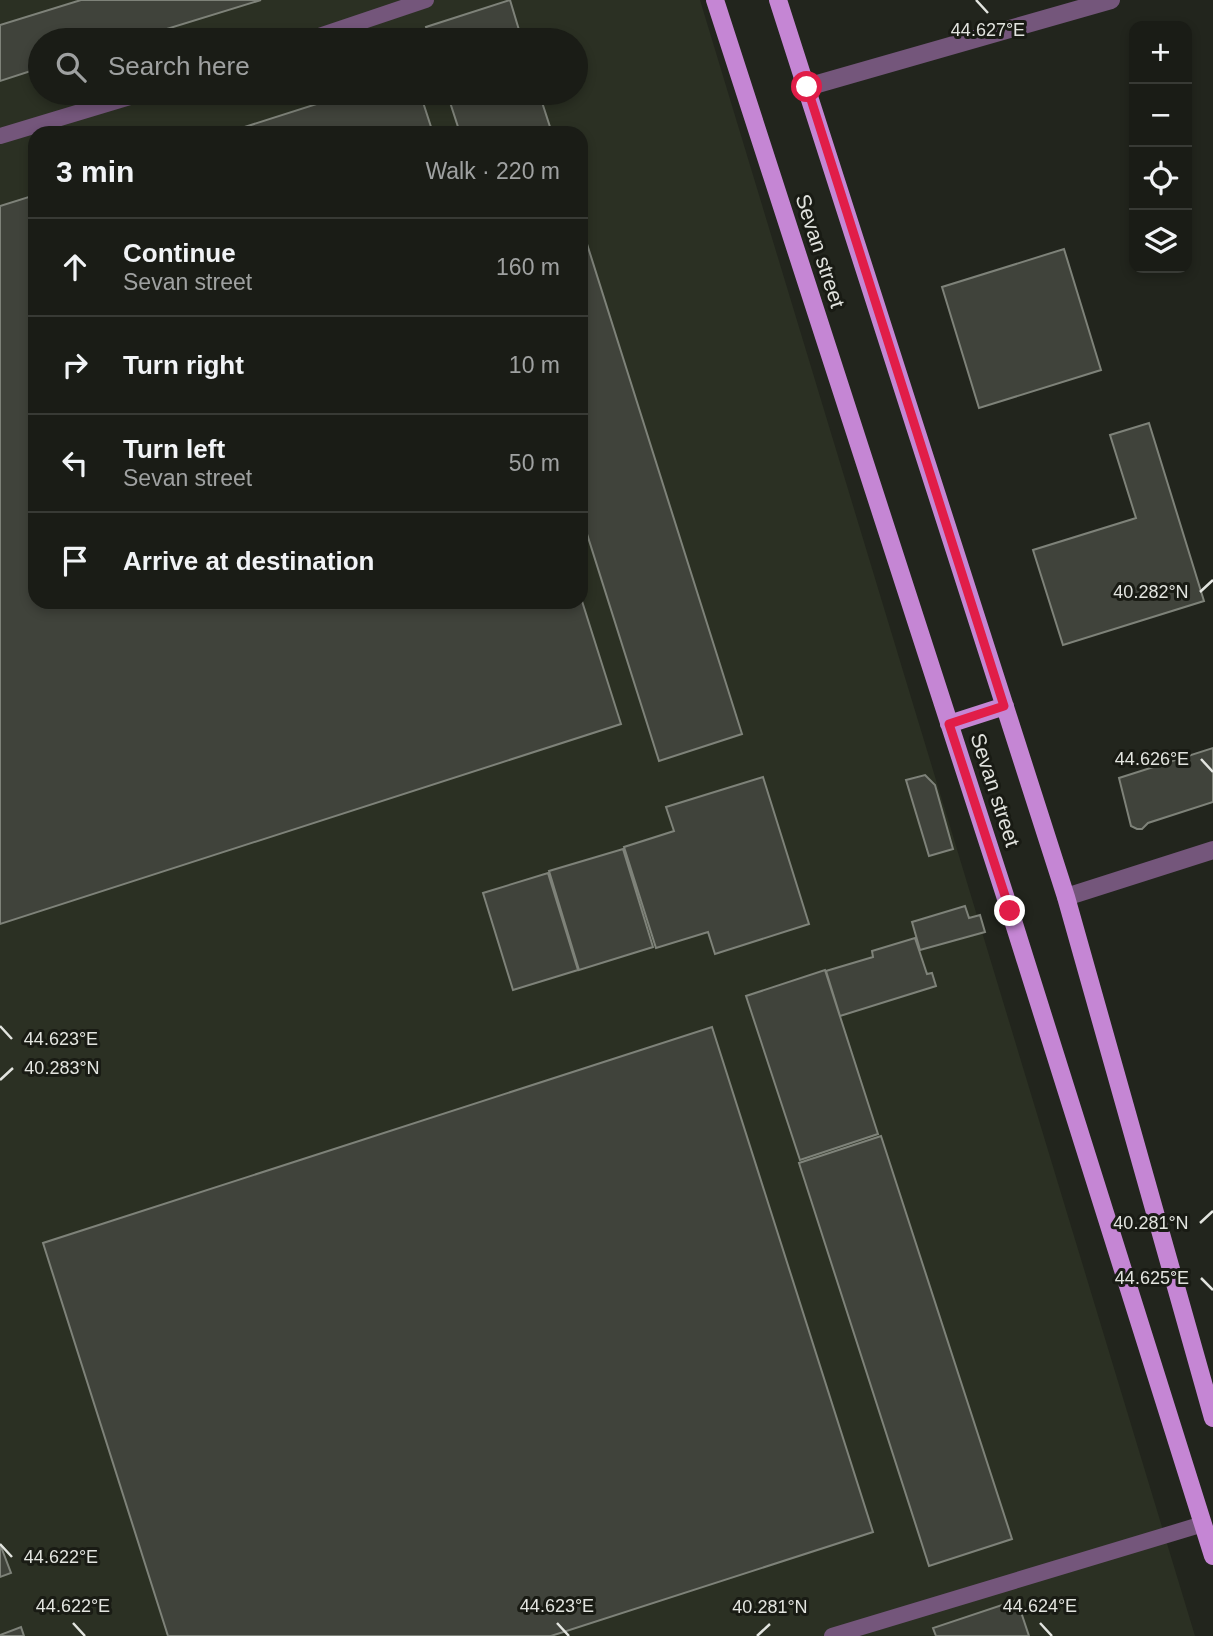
<!DOCTYPE html>
<meta charset="utf-8">
<style>
:root{--surface:#1a1c16;--page:#23251f;--text:#f1f3f6;--muted:#9fa1a1;--line:#383a35}
body{margin:0;font-family:Arial,sans-serif;background:var(--page);color:var(--text)}
.controls{position:absolute;right:21px;top:21px;display:grid;overflow:hidden;border-radius:14px;box-shadow:0 4px 10px #0003}
.controls button{width:63px;height:63px;display:grid;place-items:center;padding:0;border:0;border-bottom:2px solid var(--line);background:var(--surface);color:var(--text);font:35px sans-serif}
.stop{position:absolute;width:21px;height:21px;margin:-16px;border:5px solid #e11d48;border-radius:50%;background:#fff}
.stop.end{background:#e11d48;border-color:#fff;box-shadow:0 2px 7px #0008}
.list{margin:0;padding:0;list-style:none}
h2{display:flex;justify-content:space-between;align-items:center;height:91px;margin:0;padding:0 28px;font-size:30px}
h2 small{font-size:23px;font-weight:400;color:var(--muted)}
.list li{display:grid;grid-template-columns:46px 1fr auto;gap:21px;align-items:center;box-sizing:border-box;height:98px;padding:0 28px;border-top:2px solid var(--line)}
.list b{display:block;font-size:26px;white-space:nowrap}
.list p{margin:0;font-size:23px;white-space:nowrap;color:var(--muted)}
.list em{font-size:23px;font-style:normal;color:var(--muted)}
.icon{flex:none;width:38px;height:38px;fill:none;stroke:currentColor;stroke-width:2;stroke-linecap:round;stroke-linejoin:round}
.map{position:relative;flex:none;width:1213px;height:1636px;overflow:hidden}
.search{position:absolute;background:var(--surface);box-shadow:0 4px 10px #0003;left:28px;top:28px;width:560px;height:77px;display:flex;align-items:center;gap:18px;box-sizing:border-box;padding:0 24px;border-radius:38px;color:var(--muted);font-size:26px}
.panel{position:absolute;background:var(--surface);box-shadow:0 4px 10px #0003;left:28px;top:126px;width:560px;height:483px;border-radius:21px}
.map>svg:first-child{display:block}
.built{fill:#2b3023;fill-rule:evenodd}
.building{fill:#40433b;stroke:#7e8279;stroke-width:2}
.lines{fill:none;stroke-linecap:round;stroke-linejoin:round}
.service{stroke:#74567b;stroke-width:16}
.minor{stroke:#74567b;stroke-width:18}
.primary{stroke:#c586d4;stroke-width:18}
.route{stroke:#e11d48;stroke-width:9}
.ticks{fill:none;stroke:#e2e4df;stroke-width:2.5}
.labels{text-anchor:middle;stroke-width:6;stroke-linejoin:round;paint-order:stroke}
.street-label{font-size:21px;fill:#e2e4df;stroke:#191b14}
.ticks-label{font-size:18px;text-anchor:middle;fill:#e2e4df;stroke:#191b14;stroke-width:6;stroke-linejoin:round;paint-order:stroke}
</style>
<div class="map">
<svg width="1213" height="1636" viewBox="0 0 1213 1636">
<rect width="100%" height="100%" fill="#22251d"/>
<path class="built" d="M 0,0 L 700,0 L 1195,1636 L 0,1636 ZM 40,40 L 576,40 L 576,93 L 40,93 ZM 35,133 L 581,133 L 581,602 L 35,602 Z"/>
<path class="building" d="M 81,0 L 261,0 L 131,40 L 40,40 L 40,68 L 0,81 L 0,25 Z
M 510,0 L 522,40 L 430,40 L 426,27 Z
M 351,93 L 420,93 L 433,133 L 226,133 Z
M 447,93 L 539,93 L 552,133 L 460,133 Z
M 35,195 L 35,602 L 581,602 L 581,598 L 621,724 L 0,924 L 0,206 Z
M 581,225 L 742,734 L 659,761 L 581,515 Z
M 1064,249 L 1101,370 L 979,408 L 942,287 Z
M 1149,423 L 1204,601 L 1063,645 L 1033,550 L 1136,518 L 1110,435 Z
M 1213,748 L 1213,802 L 1148,823 L 1142,829 L 1137,829 L 1131,826 L 1119,778 Z
M 925,775 L 935,785 L 953,849 L 929,856 L 906,780 Z
M 763,777 L 809,924 L 715,954 L 708,932 L 656,948 L 624,847 L 674,831 L 666,807 Z
M 623,849 L 653,947 L 579,970 L 549,871 Z
M 548,873 L 578,970 L 513,990 L 483,893 Z
M 965,906 L 969,918 L 980,915 L 985,932 L 920,950 L 912,922 Z
M 915,938 L 927,974 L 932,973 L 936,986 L 840,1016 L 826,971 L 873,957 L 872,951 Z
M 825,970 L 878,1134 L 800,1160 L 746,996 Z
M 712,1027 L 873,1532 L 551,1636 L 168,1636 L 43,1243 Z
M 881,1136 L 1012,1539 L 929,1566 L 799,1163 Z
M 0,1544 L 11,1573 L 0,1577 Z
M 1017,1600 L 1029,1636 L 936,1636 L 933,1628 Z
M 21,1627 L 24,1636 L 0,1636 L 0,1635 Z"/>
<g class="lines">
<path class="service" d="M 307,40 L 426,0
M 0,136 L 143,93
M 832,1636 L 1203,1524"/>
<path class="minor" d="M 807,87 L 1111,0
M 1066,897 L 1213,850"/>
<path class="primary" d="M 715,0 L 1010,911 L 1213,1556
M 778,0 L 1066,897 L 1213,1418
M 949,724 L 1005,706"/>
</g>
<g class="lines">
<path class="route" d="M 807,87 L 1004,706 L 949,724 L 1010,911"/>
</g>
<path class="ticks" d="M 976,0 L 988,13M 1200,592 L 1213,580M 1201,759 L 1213,772M 0,1026 L 12,1039M 0,1080 L 13,1068M 1200,1223 L 1213,1211M 1201,1278 L 1213,1290M 0,1544 L 12,1557M 73,1623 L 85,1636M 557,1623 L 569,1636M 1040,1623 L 1052,1636M 757,1636 L 770,1624"/>
<g class="labels">
<g class="street-label">
<text transform="translate(820 251) rotate(72)" y="7">Sevan street</text>
<text transform="translate(995 790) rotate(72)" y="7">Sevan street</text>
</g>
</g>
<g class="ticks-label">
<text x="988" y="36">44.627°E</text>
<text x="1151" y="598">40.282°N</text>
<text x="1152" y="765">44.626°E</text>
<text x="61" y="1045">44.623°E</text>
<text x="62" y="1074">40.283°N</text>
<text x="1151" y="1229">40.281°N</text>
<text x="1152" y="1284">44.625°E</text>
<text x="61" y="1563">44.622°E</text>
<text x="73" y="1612">44.622°E</text>
<text x="557" y="1612">44.623°E</text>
<text x="1040" y="1612">44.624°E</text>
<text x="770" y="1613">40.281°N</text>
</g>
</svg>
<div class="controls">
<button>+</button>
<button>−</button>
<button><svg class="icon" aria-label="locate" viewBox="0 0 24 24"><circle cx="12" cy="12" r="6"/><path d="M12 2v4M12 18v4M2 12h4M18 12h4"/></svg></button>
<button><svg class="icon" aria-label="layers" viewBox="0 0 24 24"><path d="M12 4l9 5-9 5-9-5zM3 14l9 5 9-5"/></svg></button>
</div>
<div class="stop" style="left:807px;top:87px"></div>
<div class="stop end" style="left:1010px;top:911px"></div>
<div class="search"><svg class="icon" aria-label="search" viewBox="0 0 24 24"><circle cx="10" cy="10" r="6"/><path d="M15 15l6 6"/></svg>Search here</div>
<section class="panel">
<h2>3 min<small>Walk · 220 m</small></h2>
<ul class="list">
<li><svg class="icon" aria-label="ahead" viewBox="0 0 24 24"><path d="M12 20V5M6 11l6-6 6 6"/></svg><div><b>Continue</b><p>Sevan street</p></div><em>160 m</em></li>
<li><svg class="icon" aria-label="right" viewBox="0 0 24 24"><path d="M7 20v-9h11M14 6l5 5-5 5"/></svg><div><b>Turn right</b></div><em>10 m</em></li>
<li><svg class="icon" aria-label="left" viewBox="0 0 24 24"><path d="M17 20v-9H6M10 6l-5 5 5 5"/></svg><div><b>Turn left</b><p>Sevan street</p></div><em>50 m</em></li>
<li><svg class="icon" aria-label="arrive" viewBox="0 0 24 24"><path d="M6 21V4h12l-3 4 3 4H6"/></svg><div><b>Arrive at destination</b></div></li>
</ul>
</section>
</div>
